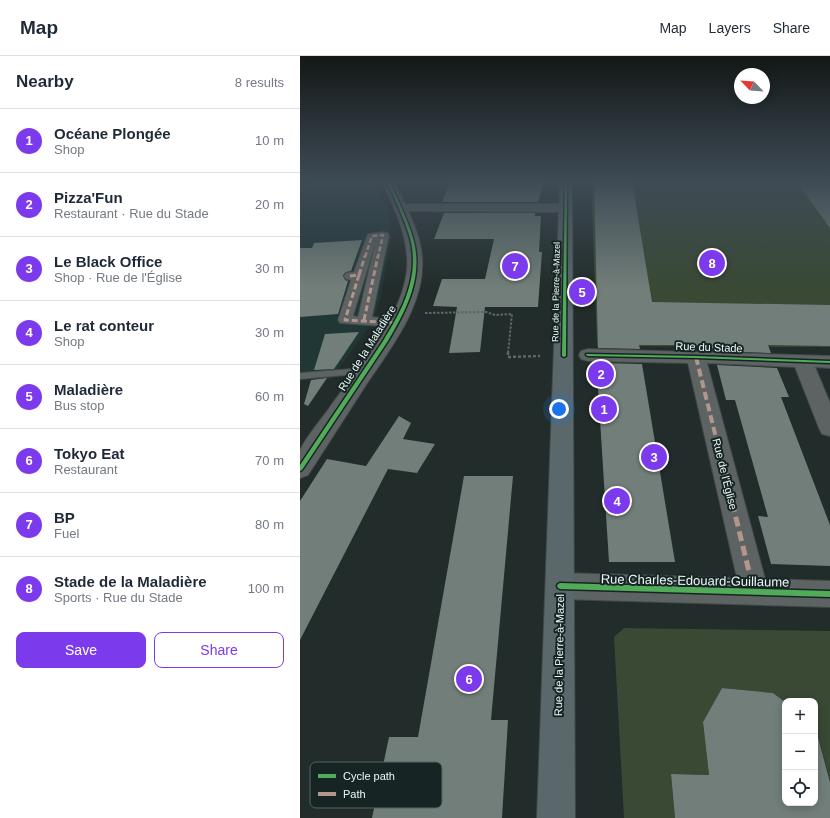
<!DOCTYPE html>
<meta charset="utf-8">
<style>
:root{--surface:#fff;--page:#f6f6f7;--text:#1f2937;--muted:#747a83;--line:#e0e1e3;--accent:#7c3aed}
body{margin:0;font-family:Helvetica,sans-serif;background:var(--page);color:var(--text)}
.controls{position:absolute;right:12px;bottom:12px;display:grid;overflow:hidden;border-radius:8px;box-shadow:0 2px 10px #0003}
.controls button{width:36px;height:36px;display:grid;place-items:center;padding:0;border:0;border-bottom:1px solid var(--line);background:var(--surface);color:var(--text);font:20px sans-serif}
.compass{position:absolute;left:434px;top:12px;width:36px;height:36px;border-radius:50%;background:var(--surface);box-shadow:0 2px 10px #0003;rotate:295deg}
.you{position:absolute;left:259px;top:353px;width:14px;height:14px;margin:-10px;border:3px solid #fff;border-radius:50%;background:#1a73e8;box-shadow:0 0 0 6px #1a73e833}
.badge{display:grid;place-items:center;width:26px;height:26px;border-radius:50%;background:var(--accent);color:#fff;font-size:13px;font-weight:700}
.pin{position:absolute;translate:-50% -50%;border:2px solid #fff;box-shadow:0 1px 4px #0006}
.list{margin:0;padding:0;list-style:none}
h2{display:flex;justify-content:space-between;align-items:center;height:52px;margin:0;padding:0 16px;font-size:17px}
h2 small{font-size:13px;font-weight:400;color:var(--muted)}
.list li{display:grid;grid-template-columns:26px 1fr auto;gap:12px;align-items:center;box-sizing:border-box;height:64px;padding:0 16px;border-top:1px solid var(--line)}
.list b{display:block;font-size:15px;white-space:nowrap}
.list p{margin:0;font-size:13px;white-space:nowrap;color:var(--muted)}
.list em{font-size:13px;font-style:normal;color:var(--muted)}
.actions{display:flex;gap:8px;padding:12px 16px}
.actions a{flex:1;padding:9px 0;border:1px solid var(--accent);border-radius:8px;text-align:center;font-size:14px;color:var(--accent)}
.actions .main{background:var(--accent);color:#fff}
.icon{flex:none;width:22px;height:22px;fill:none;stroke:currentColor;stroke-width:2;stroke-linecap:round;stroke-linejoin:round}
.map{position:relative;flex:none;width:530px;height:762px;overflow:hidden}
header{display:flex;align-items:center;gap:24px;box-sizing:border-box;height:56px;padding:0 20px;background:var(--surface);border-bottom:1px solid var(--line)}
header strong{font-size:19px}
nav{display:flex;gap:22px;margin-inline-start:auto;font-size:14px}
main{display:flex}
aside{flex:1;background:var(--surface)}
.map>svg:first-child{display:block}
.built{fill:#203736}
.green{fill:#394934}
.building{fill:#717e79}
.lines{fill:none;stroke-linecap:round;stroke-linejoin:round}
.service-casing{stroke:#414948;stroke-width:2}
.pedestrian-casing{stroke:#414948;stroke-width:2}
.minor-casing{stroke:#414948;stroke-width:2}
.tertiary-casing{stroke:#414948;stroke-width:2}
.primary-casing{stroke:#414948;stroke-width:2}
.path-far1{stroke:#5f6666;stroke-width:2;stroke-dasharray:2.5 1.5;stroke-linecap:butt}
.path{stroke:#5f6666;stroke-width:2.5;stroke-dasharray:3 2;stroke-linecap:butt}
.service{fill:#5d6262;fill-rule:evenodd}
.pedestrian{fill:#5d6262;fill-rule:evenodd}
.minor{fill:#5d6262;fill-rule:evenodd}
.tertiary{fill:#5d6262;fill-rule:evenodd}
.primary{fill:#5a686b;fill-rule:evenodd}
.quiet-far3{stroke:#b2968c;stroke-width:2.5;stroke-dasharray:5 2.5;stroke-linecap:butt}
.quiet-far2{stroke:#b2968c;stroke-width:3;stroke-dasharray:6 3;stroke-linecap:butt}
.quiet-far1{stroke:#b2968c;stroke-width:4;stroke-dasharray:8 4;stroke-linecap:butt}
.quiet{stroke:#b2968c;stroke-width:5;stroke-dasharray:10 5;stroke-linecap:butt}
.cycleway-casing{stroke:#162524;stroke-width:3}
.cycleway{fill:#51ab58;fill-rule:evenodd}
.labels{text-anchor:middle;stroke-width:4;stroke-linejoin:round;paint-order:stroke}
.far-street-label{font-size:9px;fill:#edf7f6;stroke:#162524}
.street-label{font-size:11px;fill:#edf7f6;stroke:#162524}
.near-street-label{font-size:13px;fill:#edf7f6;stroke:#162524}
.key{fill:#162524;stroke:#566463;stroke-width:1}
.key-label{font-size:11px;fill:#edf7f6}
</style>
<header>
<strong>Map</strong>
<nav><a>Map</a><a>Layers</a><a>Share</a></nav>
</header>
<main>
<aside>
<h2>Nearby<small>8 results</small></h2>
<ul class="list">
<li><span class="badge">1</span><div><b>Océane Plongée</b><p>Shop</p></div><em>10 m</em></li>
<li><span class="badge">2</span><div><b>Pizza'Fun</b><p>Restaurant · Rue du Stade</p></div><em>20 m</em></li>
<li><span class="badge">3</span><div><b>Le Black Office</b><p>Shop · Rue de l'Église</p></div><em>30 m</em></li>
<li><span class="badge">4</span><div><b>Le rat conteur</b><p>Shop</p></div><em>30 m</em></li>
<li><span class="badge">5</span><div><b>Maladière</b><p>Bus stop</p></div><em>60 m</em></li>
<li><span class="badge">6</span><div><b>Tokyo Eat</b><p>Restaurant</p></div><em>70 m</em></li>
<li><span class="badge">7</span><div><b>BP</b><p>Fuel</p></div><em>80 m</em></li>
<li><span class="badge">8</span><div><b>Stade de la Maladière</b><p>Sports · Rue du Stade</p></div><em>100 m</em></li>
</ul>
<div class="actions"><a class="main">Save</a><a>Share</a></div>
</aside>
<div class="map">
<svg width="530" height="762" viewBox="0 0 530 762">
<rect width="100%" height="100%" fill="#222c2a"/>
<path class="built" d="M 75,125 L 91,164 L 91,183 L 81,239 L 74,264 L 31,323 L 0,321 L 0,128 Z"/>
<path class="green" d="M 291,125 L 530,125 L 530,291 L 297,290 Z
M 324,572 L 530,575 L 530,723 L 515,670 L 515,645 L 485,645 L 485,646 L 473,637 L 422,632 L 403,666 L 409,719 L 371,718 L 375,762 L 324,762 L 314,581 Z"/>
<path class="building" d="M 151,125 L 244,125 L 238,146 L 142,146 Z
M 294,125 L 332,125 L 352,246 L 530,249 L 530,290 L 468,289 L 471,297 L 413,295 L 411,289 L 339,289 L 340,293 L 298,292 Z
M 496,125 L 530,125 L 530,172 Z
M 144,157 L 235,157 L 235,160 L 241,160 L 239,196 L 242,196 L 238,251 L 185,251 L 180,296 L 149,297 L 157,251 L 133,250 L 142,223 L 185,223 L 194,183 L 134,183 Z
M 62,184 L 51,215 L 46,216 L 43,219 L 45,224 L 48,225 L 38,258 L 0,261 L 0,192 L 12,192 L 14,187 Z
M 59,276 L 34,313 L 14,314 L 25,278 Z
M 299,307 L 342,308 L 375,506 L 309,506 L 297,316 L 299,316 Z
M 417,309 L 477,312 L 489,341 L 481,341 L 530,469 L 530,510 L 471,508 L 458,460 L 468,461 L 435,344 L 426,344 Z
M 27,322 L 8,350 L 4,348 L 11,324 Z
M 99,360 L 111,367 L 103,383 L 135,388 L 117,417 L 88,413 L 0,584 L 0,445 L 27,403 L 66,410 Z
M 164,420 L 213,420 L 191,664 L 208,664 L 202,762 L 72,762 L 89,681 L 118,681 Z
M 422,632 L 473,637 L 485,646 L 485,747 L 515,747 L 515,670 L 530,726 L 530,762 L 375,762 L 371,718 L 409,719 L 403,666 Z"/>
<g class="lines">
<g class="service-casing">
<path id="service" d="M 65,312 L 70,315 L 69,317 L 0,323 L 0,317 Z"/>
</g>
<g class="pedestrian-casing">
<path id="pedestrian" d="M 83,176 L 87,177 L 89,179 L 72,261 L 101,264 L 103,267 L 101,270 L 96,271 L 40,267 L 38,264 L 51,224 L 46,223 L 44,220 L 46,217 L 54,216 L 68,178 ZM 75,188 L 58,261 L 53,260 Z"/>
</g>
<g class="minor-casing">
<path id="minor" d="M 100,148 L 265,148 L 270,149 L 271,152 L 270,155 L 265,156 L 95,155 L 94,152 L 95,149 Z
M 288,293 L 530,300 L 530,312 L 515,311 L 530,347 L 530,380 L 522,378 L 519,372 L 495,311 L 407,307 L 465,523 L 530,525 L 530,551 L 260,543 L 250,539 L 246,530 L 250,521 L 260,517 L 437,522 L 388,307 L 288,305 L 281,303 L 279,299 L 281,295 Z"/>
</g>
<g class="tertiary-casing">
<path id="tertiary" d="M 82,125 L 94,125 C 105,149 120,174 122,201 C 126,251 87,296 62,335 C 44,363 26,391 8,419 L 0,422 C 0,414 0,402 0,395 C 2,387 22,362 28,354 C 56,314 112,251 107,200 C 105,173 93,149 82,125 Z"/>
</g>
<g class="primary-casing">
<path id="primary" d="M 260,125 L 272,125 L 275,762 L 237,762 Z"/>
</g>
<path class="path-far1" d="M 125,257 L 186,256 L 195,259 L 212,258 L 208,297"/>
<path class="path" d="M 208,296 L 208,301 L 240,300"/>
<use href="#service" class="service"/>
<use href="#pedestrian" class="pedestrian"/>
<use href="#minor" class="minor"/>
<use href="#tertiary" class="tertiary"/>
<use href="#primary" class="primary"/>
<path class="quiet-far3" d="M 65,201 L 72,180 L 83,179 L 78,201"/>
<path class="quiet-far2" d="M 59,219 L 65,200
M 50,220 L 59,219 L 45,264 L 96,267
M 64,264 L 78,200"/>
<path class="quiet-far1" d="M 396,301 L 425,418"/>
<path class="quiet" d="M 425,417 L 454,536"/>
<g class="cycleway-casing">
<path id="cycleway" d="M 87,125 L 89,125 C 98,144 107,162 113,182 C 124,220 107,253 88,285 L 2,414 L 0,415 L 0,409 L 83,285 C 103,253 120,220 110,182 C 104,162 95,144 87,125 Z
M 265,125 L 267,125 L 266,300 L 264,301 L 262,300 Z
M 286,298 L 396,300 L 530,305 L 530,307 L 396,302 L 288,300 L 286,299 Z
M 260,527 L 530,535 L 530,541 L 260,533 L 258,532 L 257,530 L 258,528 Z"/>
</g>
<use href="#cycleway" class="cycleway"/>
</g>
<linearGradient id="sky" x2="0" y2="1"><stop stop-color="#131817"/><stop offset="0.54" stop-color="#3e4b55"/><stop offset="1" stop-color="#3e4b55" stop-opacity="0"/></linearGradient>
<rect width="530" height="232" fill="url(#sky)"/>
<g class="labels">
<g class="far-street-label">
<text transform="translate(256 236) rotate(-89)" y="3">Rue de la Pierre-à-Mazel</text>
</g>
<g class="street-label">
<text transform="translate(409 291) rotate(2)" y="4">Rue du Stade</text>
<text transform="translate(67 292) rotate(-58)" y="4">Rue de la Maladière</text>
<text transform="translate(425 418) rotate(76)" y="4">Rue de l'Église</text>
<text transform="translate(259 599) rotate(-89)" y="4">Rue de la Pierre-à-Mazel</text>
</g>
<g class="near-street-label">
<text transform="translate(395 524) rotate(1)" y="5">Rue Charles-Edouard-Guillaume</text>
</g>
</g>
<rect x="10" y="706" width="132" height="46" rx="6" class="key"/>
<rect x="18" y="718" width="18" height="4" fill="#51ab58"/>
<rect x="18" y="736" width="18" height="4" fill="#b2968c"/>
<g class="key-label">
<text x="43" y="724">Cycle path</text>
<text x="43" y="742">Path</text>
</g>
</svg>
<div class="controls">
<button>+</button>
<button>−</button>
<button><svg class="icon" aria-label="locate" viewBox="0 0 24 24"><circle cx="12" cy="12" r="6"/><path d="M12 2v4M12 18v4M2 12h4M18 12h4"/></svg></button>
</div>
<svg class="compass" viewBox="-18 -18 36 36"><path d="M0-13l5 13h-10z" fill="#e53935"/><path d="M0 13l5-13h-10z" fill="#747a83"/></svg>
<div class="you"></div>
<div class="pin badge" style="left:304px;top:353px">1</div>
<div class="pin badge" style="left:301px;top:318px">2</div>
<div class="pin badge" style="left:354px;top:401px">3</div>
<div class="pin badge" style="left:317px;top:445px">4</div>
<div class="pin badge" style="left:282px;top:236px">5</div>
<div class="pin badge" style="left:169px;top:623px">6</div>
<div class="pin badge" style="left:215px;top:210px">7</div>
<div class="pin badge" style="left:412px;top:207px">8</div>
</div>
</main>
